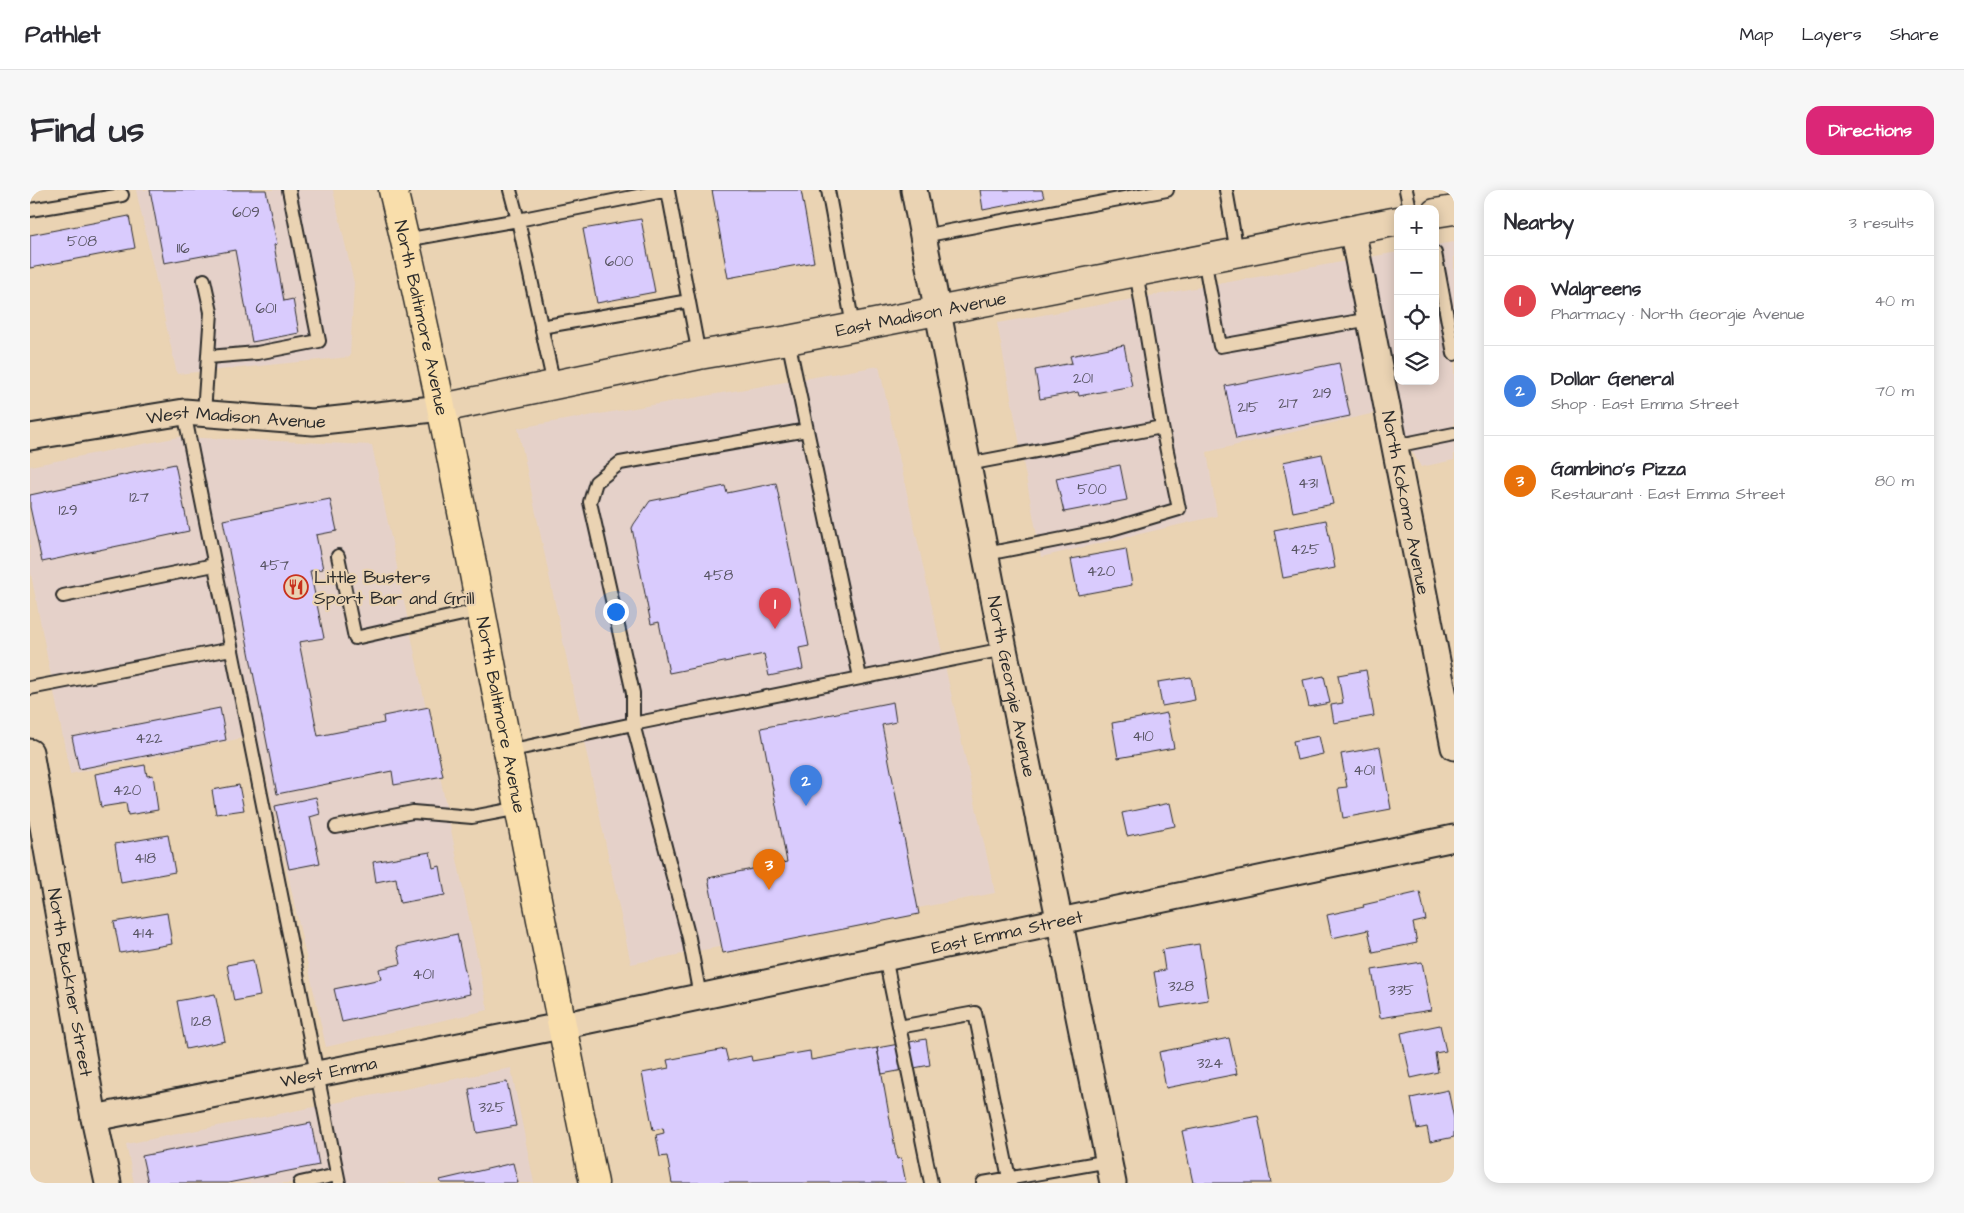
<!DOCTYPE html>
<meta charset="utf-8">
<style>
:root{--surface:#fff;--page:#f7f7f7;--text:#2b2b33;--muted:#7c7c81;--line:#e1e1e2;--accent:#db2777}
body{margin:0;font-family:"Architects Daughter",sans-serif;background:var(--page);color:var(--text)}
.controls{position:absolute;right:15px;top:15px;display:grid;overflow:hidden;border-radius:10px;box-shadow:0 2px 12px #0003}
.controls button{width:45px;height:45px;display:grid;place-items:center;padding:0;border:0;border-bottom:1px solid var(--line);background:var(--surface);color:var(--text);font:25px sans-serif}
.you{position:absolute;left:585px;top:421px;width:18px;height:18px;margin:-12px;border:4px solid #fff;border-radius:50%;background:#1a73e8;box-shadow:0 0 0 8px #1a73e833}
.badge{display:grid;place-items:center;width:32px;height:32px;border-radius:50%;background:var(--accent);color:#fff;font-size:16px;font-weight:700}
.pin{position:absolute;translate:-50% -41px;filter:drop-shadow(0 1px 2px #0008)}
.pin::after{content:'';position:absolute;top:26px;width:18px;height:15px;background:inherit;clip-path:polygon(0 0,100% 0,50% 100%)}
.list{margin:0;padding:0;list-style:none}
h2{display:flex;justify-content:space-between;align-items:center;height:65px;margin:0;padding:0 20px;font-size:21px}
h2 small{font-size:16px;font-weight:400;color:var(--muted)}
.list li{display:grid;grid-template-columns:32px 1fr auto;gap:15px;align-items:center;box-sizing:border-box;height:90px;padding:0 20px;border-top:1px solid var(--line)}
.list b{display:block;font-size:19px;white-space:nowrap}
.list p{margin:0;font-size:16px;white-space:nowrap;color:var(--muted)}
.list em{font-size:16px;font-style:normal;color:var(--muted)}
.icon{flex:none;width:28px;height:28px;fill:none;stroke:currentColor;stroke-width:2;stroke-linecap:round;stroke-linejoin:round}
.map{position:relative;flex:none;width:1424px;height:993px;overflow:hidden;border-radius:15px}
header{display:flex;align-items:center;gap:30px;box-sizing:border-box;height:70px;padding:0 25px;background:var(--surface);border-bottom:1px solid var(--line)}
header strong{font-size:24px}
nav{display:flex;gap:28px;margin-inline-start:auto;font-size:18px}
.intro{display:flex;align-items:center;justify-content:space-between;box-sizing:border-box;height:120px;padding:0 30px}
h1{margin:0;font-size:35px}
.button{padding:12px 22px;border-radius:15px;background:var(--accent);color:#fff;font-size:18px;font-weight:700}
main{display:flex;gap:30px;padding:0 30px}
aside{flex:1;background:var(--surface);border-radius:15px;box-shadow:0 2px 12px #0003}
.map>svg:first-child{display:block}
.built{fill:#e5d1c9}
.building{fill:#d9cbfd;stroke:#2b2b2b}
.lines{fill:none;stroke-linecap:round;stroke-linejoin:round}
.service-casing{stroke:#2b2b2b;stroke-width:16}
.minor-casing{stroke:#2b2b2b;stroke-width:29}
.secondary-casing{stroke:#2b2b2b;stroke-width:31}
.primary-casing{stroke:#2b2b2b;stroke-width:31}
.service{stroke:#ead3b3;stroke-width:12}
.minor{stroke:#ead3b3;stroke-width:25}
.secondary{stroke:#ead3b3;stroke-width:28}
.primary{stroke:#f9deab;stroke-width:28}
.labels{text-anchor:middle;stroke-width:4.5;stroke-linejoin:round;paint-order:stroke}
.number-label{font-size:15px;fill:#565360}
.street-label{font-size:18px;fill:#2b2b2b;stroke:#ead3b3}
.poi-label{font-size:18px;fill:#2b2b2b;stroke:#ead3b3;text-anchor:start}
</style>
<header>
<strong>Pathlet</strong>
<nav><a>Map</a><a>Layers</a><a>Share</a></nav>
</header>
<div class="intro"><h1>Find us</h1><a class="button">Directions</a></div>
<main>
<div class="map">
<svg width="1424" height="993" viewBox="0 0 1424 993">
<rect width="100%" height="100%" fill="#ead3b3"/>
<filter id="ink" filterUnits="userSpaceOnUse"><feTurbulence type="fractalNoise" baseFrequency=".02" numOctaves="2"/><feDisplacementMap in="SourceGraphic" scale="10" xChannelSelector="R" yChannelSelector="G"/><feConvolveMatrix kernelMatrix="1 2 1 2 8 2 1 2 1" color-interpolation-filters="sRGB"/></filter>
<g filter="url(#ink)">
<path class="built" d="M 106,0 L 303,0 L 324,93 L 320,167 L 147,184 Z
M 1424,52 L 1424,270 L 1391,277 L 1358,220 L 1177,262 L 1187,326 L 1011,367 L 967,133 L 1368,62 L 1368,191 L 1405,191 L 1405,55 Z
M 849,176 L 965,703 L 601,774 L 488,238 Z
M 149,247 L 342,255 L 458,820 L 296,857 L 227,545 L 40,584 L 0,379 L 0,276 Z
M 481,878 L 504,993 L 104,993 L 96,954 Z"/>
<path class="building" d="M 120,0 L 236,0 L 247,54 L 244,55 L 254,111 L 263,109 L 269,143 L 222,152 L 205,60 L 134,73 Z
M 682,0 L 771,0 L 784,72 L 698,88 Z
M 950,0 L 1012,0 L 1014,8 L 953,20 Z
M 99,26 L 105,58 L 0,78 L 0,45 Z
M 611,29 L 625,102 L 567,113 L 553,39 Z
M 1094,155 L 1102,196 L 1049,206 L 1048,202 L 1010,209 L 1005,180 L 1042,173 L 1040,166 Z
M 1309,173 L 1320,226 L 1206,249 L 1195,196 Z
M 1292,264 L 1303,314 L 1263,322 L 1253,272 Z
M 145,274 L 159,341 L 12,372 L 0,317 L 0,305 Z
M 1090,275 L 1097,310 L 1034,322 L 1026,288 Z
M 746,293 L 779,456 L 769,458 L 773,479 L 739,486 L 734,464 L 639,483 L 629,432 L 621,434 L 602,338 L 604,334 L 620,311 L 695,296 L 697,303 Z
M 300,309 L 307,341 L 286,345 L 293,379 L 280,381 L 294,448 L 269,452 L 288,546 L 354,533 L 353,526 L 399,517 L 413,586 L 364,595 L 362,581 L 247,604 L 193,330 Z
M 1296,330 L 1305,378 L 1253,388 L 1244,340 Z
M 1096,359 L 1102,395 L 1048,405 L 1041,369 Z
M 1336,480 L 1344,526 L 1304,533 L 1301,515 L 1313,513 L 1308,485 Z
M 1294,486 L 1300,513 L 1279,517 L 1273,490 Z
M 1161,487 L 1165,510 L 1132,516 L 1128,492 Z
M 863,512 L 866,532 L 852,535 L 889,724 L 693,763 L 678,688 L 757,672 L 731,538 Z
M 190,518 L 196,550 L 49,579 L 42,547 Z
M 1137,523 L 1144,558 L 1088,568 L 1082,533 Z
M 1289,546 L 1293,564 L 1267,570 L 1263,551 Z
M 1350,557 L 1361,619 L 1313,628 L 1308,598 L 1317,597 L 1311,564 Z
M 115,575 L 117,586 L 123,585 L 128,620 L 98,625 L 96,613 L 71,617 L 65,584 Z
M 209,595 L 214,620 L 186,624 L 182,600 Z
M 286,607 L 290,624 L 280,627 L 290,673 L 259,679 L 245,616 Z
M 1140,613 L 1145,636 L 1097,646 L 1092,623 Z
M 138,645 L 145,682 L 91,692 L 85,654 Z
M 400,662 L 403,678 L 410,676 L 415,705 L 370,713 L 366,688 L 346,692 L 343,672 Z
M 1390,702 L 1396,730 L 1383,733 L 1387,753 L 1343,762 L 1338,740 L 1302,748 L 1297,725 L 1334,717 L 1333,715 Z
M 137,723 L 142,754 L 90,763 L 84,732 Z
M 427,744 L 440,804 L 312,832 L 304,799 L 351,789 L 349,779 L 371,774 L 367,757 Z
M 1169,754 L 1178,810 L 1130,818 L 1124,782 L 1135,780 L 1132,760 Z
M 223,770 L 230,806 L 204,811 L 197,775 Z
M 1392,772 L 1401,820 L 1350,828 L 1342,780 Z
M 185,804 L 195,851 L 156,859 L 147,811 Z
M 1410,835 L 1416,861 L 1405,863 L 1408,882 L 1381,888 L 1371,843 Z
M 1199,848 L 1207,884 L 1136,898 L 1129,862 Z
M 896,849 L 900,875 L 852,884 L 847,858 Z
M 847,858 L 867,969 L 871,968 L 876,993 L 642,993 L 637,966 L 630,967 L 626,945 L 634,943 L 633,938 L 623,940 L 612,883 L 639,878 L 637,870 L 695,859 L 698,871 L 721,866 L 722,871 L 780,861 L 781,870 Z
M 477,892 L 486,936 L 447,943 L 439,899 Z
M 1418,900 L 1424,929 L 1424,947 L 1400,952 L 1397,937 L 1387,939 L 1381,908 Z
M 1228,926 L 1241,993 L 1163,993 L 1152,941 Z
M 281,933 L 289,975 L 198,993 L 118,993 L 112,966 Z
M 483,973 L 488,993 L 411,993 L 410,990 Z"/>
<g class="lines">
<g class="service-casing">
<path id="service" d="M 798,0 L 823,136
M 1196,0 L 1207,62
M 1376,0 L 1380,19
M 638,1 L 669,165
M 0,20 L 92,5
M 893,46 L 1137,0
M 375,50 L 488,30 L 480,0
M 1405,63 L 1424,164
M 1174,68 L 1190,156 L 1340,129
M 1106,81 L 1132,237
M 511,137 L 659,111
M 178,167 L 227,163 L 289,151 L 259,0
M 524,195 L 488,30 L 638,0
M 154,222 L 309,993
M 174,223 L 181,122 L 174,90
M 777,240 L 830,487
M 1365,256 L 1424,244
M 938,274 L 1132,237 L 1149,319 L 1078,340 L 956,364
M 308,366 L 325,448 L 451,420
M 33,406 L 184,375
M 0,498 L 201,459
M 478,561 L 603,534 L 603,503 L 560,312 L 566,292 L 590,273 L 777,240 L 758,150
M 306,637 L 383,622 L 442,627 L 490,618
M 855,767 L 901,993
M 670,806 L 659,748 L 603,534 L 974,459
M 869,837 L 945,823 L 980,993
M 270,993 L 307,985
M 953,993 L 1079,971"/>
</g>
<g class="minor-casing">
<g id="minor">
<path id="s1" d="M 884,0 L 974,459 L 1083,993"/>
<path id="s2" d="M 1322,39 L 1424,557"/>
<path id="s3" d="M 0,247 L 154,222 L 283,232 L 412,218"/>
<path id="s4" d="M 0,562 L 64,928 L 78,993"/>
<path id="s5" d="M 64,928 L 531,836 L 1424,648"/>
</g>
</g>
<g class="secondary-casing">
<g id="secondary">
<path d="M 1405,23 L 1424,20"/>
<path id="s6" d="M 412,218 L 669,165 L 758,150 L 1368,31"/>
</g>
</g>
<g class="primary-casing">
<g id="primary">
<path id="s7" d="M 363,0 C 402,162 433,325 464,489 C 497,657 529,825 564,993"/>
</g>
</g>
<use href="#service" class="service"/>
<use href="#minor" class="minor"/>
<use href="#secondary" class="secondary"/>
<use href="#primary" class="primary"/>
</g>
</g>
<defs>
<g id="restaurant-ring" transform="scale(1.25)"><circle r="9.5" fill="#ead3b3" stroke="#c8321e" stroke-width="1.5"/><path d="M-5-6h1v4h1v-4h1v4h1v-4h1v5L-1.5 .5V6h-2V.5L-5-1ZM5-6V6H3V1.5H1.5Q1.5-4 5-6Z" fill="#c8321e"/></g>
</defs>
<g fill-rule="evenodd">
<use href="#restaurant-ring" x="266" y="397"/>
</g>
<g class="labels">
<g class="number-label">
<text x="216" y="27">609</text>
<text x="52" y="56">508</text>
<text x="153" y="63">116</text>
<text x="589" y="76">600</text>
<text x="236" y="123">601</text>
<text x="1053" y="193">201</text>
<text x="1292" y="208">219</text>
<text x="1258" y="218">217</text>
<text x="1218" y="222">215</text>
<text x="1278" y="298">431</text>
<text x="1062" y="304">500</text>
<text x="109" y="312">127</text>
<text x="38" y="325">129</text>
<text x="1275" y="364">425</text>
<text x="244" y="380">457</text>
<text x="1071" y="386">420</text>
<text x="688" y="390">458</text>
<text x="1113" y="551">410</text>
<text x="119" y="553">422</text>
<text x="1334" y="585">401</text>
<text x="97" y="605">420</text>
<text x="115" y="673">418</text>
<text x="113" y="748">414</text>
<text x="393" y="789">401</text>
<text x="1151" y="801">328</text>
<text x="1371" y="805">335</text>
<text x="171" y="836">128</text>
<text x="1180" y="878">324</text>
<text x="462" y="922">325</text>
</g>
<g class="street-label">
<text dy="6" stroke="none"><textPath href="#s6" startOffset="488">East Madison Avenue</textPath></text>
<text dy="6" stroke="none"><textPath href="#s7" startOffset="131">North Baltimore Avenue</textPath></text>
<text dy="6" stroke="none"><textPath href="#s3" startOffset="208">West Madison Avenue</textPath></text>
<text dy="6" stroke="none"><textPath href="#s2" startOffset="279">North Kokomo Avenue</textPath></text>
<text dy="6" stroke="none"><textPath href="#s1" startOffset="506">North Georgie Avenue</textPath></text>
<text dy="6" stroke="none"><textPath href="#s7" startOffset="536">North Baltimore Avenue</textPath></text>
<text dy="6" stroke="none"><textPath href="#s5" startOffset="932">East Emma Street</textPath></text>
<text dy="6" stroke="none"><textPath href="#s4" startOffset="234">North Buckner Street</textPath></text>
<text dy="6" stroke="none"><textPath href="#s5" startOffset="239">West Emma</textPath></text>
</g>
<g class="poi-label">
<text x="284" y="393">Little Busters<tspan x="284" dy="21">Sport Bar and Grill</tspan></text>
</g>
</g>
</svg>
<div class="controls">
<button>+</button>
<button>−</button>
<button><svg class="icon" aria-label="locate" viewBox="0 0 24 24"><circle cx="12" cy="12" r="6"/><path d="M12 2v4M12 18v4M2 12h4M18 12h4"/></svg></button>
<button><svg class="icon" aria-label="layers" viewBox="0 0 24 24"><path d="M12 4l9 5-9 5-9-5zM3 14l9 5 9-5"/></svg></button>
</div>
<div class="you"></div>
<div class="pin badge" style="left:745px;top:439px;background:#e0444e">1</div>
<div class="pin badge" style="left:776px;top:616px;background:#3f7fe0">2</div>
<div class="pin badge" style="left:739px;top:700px;background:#e8710a">3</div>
</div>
<aside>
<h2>Nearby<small>3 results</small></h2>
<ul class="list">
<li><span class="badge" style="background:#e0444e">1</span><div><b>Walgreens</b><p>Pharmacy · North Georgie Avenue</p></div><em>40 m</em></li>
<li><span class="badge" style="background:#3f7fe0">2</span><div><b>Dollar General</b><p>Shop · East Emma Street</p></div><em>70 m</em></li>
<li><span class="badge" style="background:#e8710a">3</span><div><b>Gambino's Pizza</b><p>Restaurant · East Emma Street</p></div><em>80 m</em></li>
</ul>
</aside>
</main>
